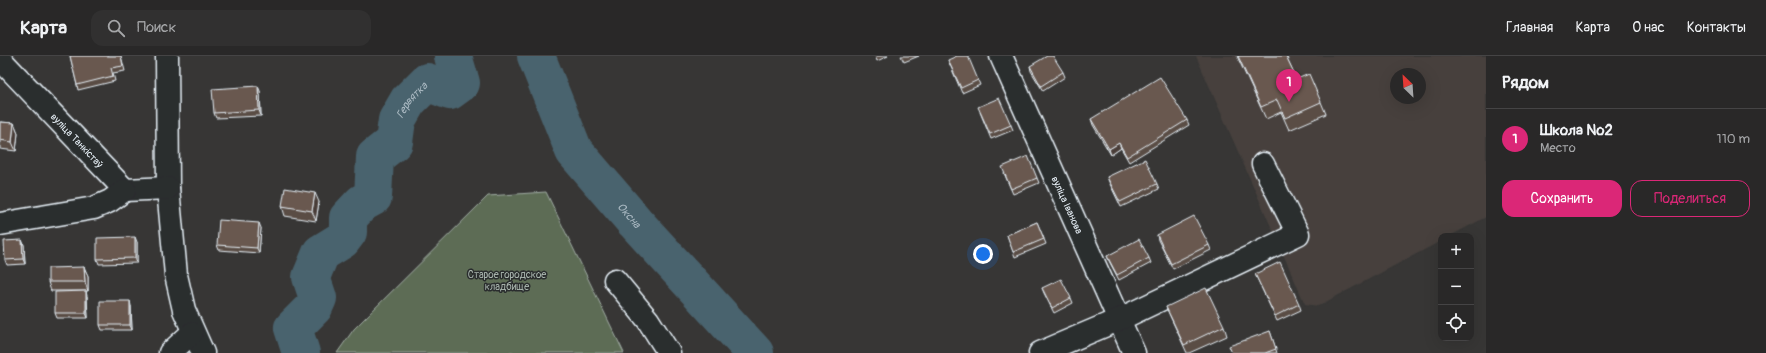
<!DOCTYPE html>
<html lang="ru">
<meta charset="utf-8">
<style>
:root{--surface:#292828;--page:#313030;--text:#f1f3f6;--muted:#a5a6a8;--line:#454445;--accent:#db2777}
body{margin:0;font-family:Pangolin,sans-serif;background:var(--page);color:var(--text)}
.controls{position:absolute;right:12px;bottom:12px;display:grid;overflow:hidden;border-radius:8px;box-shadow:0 4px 16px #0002}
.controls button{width:36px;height:36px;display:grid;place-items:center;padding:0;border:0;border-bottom:1px solid var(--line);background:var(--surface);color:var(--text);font:20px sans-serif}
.compass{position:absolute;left:1390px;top:12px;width:36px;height:36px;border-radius:50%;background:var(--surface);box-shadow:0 4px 16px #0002;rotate:335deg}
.you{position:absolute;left:983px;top:198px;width:14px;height:14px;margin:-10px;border:3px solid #fff;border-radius:50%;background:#1a73e8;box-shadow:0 0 0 6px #1a73e833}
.badge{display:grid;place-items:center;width:26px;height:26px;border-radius:50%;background:var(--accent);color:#fff;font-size:13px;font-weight:700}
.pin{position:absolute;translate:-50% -33px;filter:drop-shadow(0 1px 2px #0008)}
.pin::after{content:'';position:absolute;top:21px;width:14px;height:12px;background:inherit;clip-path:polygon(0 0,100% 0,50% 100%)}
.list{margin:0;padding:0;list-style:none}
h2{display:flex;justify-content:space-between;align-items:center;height:52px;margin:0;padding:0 16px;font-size:17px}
h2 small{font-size:13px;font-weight:400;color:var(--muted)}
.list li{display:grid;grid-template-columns:26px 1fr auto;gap:12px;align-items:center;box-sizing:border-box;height:60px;padding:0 16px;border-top:1px solid var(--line)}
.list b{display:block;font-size:15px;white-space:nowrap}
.list p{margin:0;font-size:13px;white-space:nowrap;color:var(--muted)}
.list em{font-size:13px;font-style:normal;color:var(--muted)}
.actions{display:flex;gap:8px;padding:12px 16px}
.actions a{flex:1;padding:9px 0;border:1px solid var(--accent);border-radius:12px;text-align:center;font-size:14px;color:var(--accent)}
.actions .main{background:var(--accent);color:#fff}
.icon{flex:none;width:22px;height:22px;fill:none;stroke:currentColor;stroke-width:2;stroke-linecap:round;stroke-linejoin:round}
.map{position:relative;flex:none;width:1486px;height:297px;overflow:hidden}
header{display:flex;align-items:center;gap:24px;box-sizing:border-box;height:56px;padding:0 20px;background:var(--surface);border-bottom:1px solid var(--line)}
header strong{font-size:19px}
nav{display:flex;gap:22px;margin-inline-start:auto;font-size:14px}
.search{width:280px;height:36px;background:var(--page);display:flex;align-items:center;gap:10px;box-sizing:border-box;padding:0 14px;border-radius:12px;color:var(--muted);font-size:15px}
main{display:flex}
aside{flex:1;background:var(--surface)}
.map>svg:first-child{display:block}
.built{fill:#46403d;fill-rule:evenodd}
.green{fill:#5d6c54;stroke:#a2aea6}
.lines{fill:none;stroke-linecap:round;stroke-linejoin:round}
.river{stroke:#4a636e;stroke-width:38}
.minor-casing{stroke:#e8f1f8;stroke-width:25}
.minor{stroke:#2a2d2e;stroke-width:22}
.wall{fill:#5a4d45;stroke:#e8f1f8}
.shaded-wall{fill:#4a3e38;stroke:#e8f1f8}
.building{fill:#695950;stroke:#e8f1f8}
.labels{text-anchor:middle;stroke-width:3;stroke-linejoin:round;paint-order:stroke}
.street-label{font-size:10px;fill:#e8f1f8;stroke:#2a2d2e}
.park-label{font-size:10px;fill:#a9b5ae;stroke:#2a2d2e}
.water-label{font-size:11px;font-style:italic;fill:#a9b8c1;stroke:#2a2d2e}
</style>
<header>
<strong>Карта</strong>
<div class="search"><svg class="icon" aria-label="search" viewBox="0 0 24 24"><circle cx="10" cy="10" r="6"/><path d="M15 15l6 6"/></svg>Поиск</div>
<nav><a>Главная</a><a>Карта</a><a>О нас</a><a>Контакты</a></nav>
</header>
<main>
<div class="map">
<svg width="1486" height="297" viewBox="0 0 1486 297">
<rect width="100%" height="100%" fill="#373635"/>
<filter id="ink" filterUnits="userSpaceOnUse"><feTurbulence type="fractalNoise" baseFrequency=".025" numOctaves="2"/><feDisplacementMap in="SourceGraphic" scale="8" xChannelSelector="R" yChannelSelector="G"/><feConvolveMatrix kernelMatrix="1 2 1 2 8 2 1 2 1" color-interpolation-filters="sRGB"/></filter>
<g filter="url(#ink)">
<path class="built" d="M 1196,0 L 1486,0 L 1486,161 L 1450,180 L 1441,180 L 1441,185 L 1318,250 L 1305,248 ZM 1396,18 L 1420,18 L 1420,42 L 1396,42 Z"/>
<path class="green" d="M 546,136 L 624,297 L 337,297 L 354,273 L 488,140 Z"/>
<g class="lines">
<g class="river">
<path id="s1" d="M 536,0 L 574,95 L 635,166 L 755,297"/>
<path id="s2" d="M 301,297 L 293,272 L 314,251 L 318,242 L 311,221 L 321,197 L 342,184 L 348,176 L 348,162 L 362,147 L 373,141 L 375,101 L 394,86 L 397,64 L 408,45 L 427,26 L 450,35 L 461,27 L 453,0"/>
</g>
<g class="minor-casing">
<g id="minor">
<path d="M 167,0 L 168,132 L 176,219 L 184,254 L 203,297"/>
<path id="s3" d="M 1001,0 L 1134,297"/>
<path id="s4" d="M 0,3 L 125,134 L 168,132"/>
<path d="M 0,168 L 94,152 L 110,145 L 125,134"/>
<path d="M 615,224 L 648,264 L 669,297"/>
<path d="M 170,297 L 192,277"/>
<path d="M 1040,297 L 1118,264 L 1298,178 L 1263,108"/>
</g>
</g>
<use href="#minor" class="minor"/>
</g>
<path class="wall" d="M 70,0 L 121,0 L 125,15 L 113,17 L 115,25 L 78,34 L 77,29 Z
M 875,0 L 888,0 L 877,5 Z
M 901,0 L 919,0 L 904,6 Z
M 1237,0 L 1286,0 L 1297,23 L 1321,46 L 1326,58 L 1289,74 L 1281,56 L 1266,63 Z
M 948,4 L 978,24 L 980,29 L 962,37 Z
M 1030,10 L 1063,16 L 1065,21 L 1043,35 L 1031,15 Z
M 260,35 L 261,60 L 216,62 L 214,57 Z
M 980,56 L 1011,69 L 1013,74 L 991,83 Z
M 1091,63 L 1187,64 L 1189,69 L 1129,106 L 1121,92 L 1111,99 L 1093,69 Z
M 0,66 L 14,67 L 18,77 L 16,95 L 0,93 Z
M 1004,117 L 1037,122 L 1039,127 L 1013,138 Z
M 1107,121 L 1157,128 L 1159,133 L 1121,151 L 1109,126 Z
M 319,146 L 316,165 L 285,160 L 282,150 Z
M 1037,166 L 1046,188 L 1015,201 L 1007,179 Z
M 261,172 L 259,197 L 219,194 L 217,189 Z
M 1157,179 L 1209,189 L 1211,194 L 1173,213 L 1158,184 Z
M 22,184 L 24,189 L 25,208 L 7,209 L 5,204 Z
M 137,186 L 137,207 L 99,208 L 97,203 Z
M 1107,200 L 1149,202 L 1151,207 L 1119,224 L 1109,205 Z
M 84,211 L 88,220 L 88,235 L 51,235 L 48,226 Z
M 1255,218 L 1299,248 L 1301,254 L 1277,265 Z
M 1042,232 L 1071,242 L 1073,247 L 1054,257 L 1044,237 Z
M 87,240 L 88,262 L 57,262 L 55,257 Z
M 131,250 L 132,274 L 102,274 L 100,269 Z
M 1166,251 L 1224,270 L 1227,280 L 1189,297 L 1187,297 L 1170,260 Z
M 1270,275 L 1277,297 L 1232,297 Z"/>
<path class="shaded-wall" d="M 258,30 L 260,35 L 261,60 L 259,54 Z
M 14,67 L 18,77 L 16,95 L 12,86 Z
M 1119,87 L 1121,92 L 1111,99 L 1109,93 Z
M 315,137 L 319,146 L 316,165 L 312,155 Z
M 259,167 L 261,172 L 259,197 L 257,192 Z
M 135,181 L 137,186 L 137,207 L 135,202 Z
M 22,184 L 24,189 L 25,208 L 23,203 Z
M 84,211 L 88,220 L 88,235 L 85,226 Z
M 86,235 L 87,240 L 88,262 L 86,257 Z
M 130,245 L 131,250 L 132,274 L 130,269 Z"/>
<path class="building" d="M 70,0 L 121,0 L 123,10 L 111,12 L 113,20 L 77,29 Z
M 957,0 L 968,0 L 978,24 L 961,32 L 948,4 Z
M 1047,0 L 1053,0 L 1063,16 L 1041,30 L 1030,10 Z
M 1238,0 L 1286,0 L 1297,23 L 1309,18 L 1321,46 L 1285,62 L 1277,44 L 1261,51 Z
M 1160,21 L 1187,64 L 1127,101 L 1119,87 L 1109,93 L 1091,63 Z
M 258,30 L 259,54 L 214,57 L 212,33 Z
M 999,42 L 1011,69 L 990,78 L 978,51 Z
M 0,66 L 14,67 L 12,86 L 0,84 Z
M 1028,100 L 1037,122 L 1011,133 L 1002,111 Z
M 1145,103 L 1157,128 L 1120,146 L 1107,121 Z
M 285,132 L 315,137 L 312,155 L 282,150 Z
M 1194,160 L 1209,189 L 1171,208 L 1157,179 Z
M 219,164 L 259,167 L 257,192 L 217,189 Z
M 1037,166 L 1044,183 L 1013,196 L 1007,179 Z
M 135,181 L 135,202 L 97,203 L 97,182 Z
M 1139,183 L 1149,202 L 1117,219 L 1107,200 Z
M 22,184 L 23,203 L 5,204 L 4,185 Z
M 1280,206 L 1299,248 L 1275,260 L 1255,218 Z
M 84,211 L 85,226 L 48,226 L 48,212 Z
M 1061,223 L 1071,242 L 1052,252 L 1042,232 Z
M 1206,232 L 1224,270 L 1184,289 L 1166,251 Z
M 86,235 L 86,257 L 55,257 L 55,236 Z
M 100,245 L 130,245 L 130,269 L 100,269 Z
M 1270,275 L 1276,293 L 1265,297 L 1232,297 L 1229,290 Z"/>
</g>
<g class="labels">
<g class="street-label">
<text dy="4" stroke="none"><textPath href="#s4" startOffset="112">вуліца Танкістаў</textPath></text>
<text dy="4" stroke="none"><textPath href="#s3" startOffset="163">вуліца Іванова</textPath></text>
</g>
<g class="park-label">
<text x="507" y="222">Старое городское<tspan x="507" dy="12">кладбище</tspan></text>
</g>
<g class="water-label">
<text dy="4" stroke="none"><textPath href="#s2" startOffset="307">Гервятка</textPath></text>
<text dy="4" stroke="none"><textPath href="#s1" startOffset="187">Оксна</textPath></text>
</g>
</g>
</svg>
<div class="controls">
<button>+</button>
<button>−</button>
<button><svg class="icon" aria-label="locate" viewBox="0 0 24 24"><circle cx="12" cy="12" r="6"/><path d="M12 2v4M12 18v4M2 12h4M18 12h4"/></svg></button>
</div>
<svg class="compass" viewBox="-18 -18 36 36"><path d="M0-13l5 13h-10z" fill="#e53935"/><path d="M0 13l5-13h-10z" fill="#a5a6a8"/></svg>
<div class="you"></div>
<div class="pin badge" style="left:1289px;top:46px">1</div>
</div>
<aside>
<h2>Рядом<small></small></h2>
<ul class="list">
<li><span class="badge">1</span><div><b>Школа №2</b><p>Место</p></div><em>110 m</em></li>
</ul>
<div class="actions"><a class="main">Сохранить</a><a>Поделиться</a></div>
</aside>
</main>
